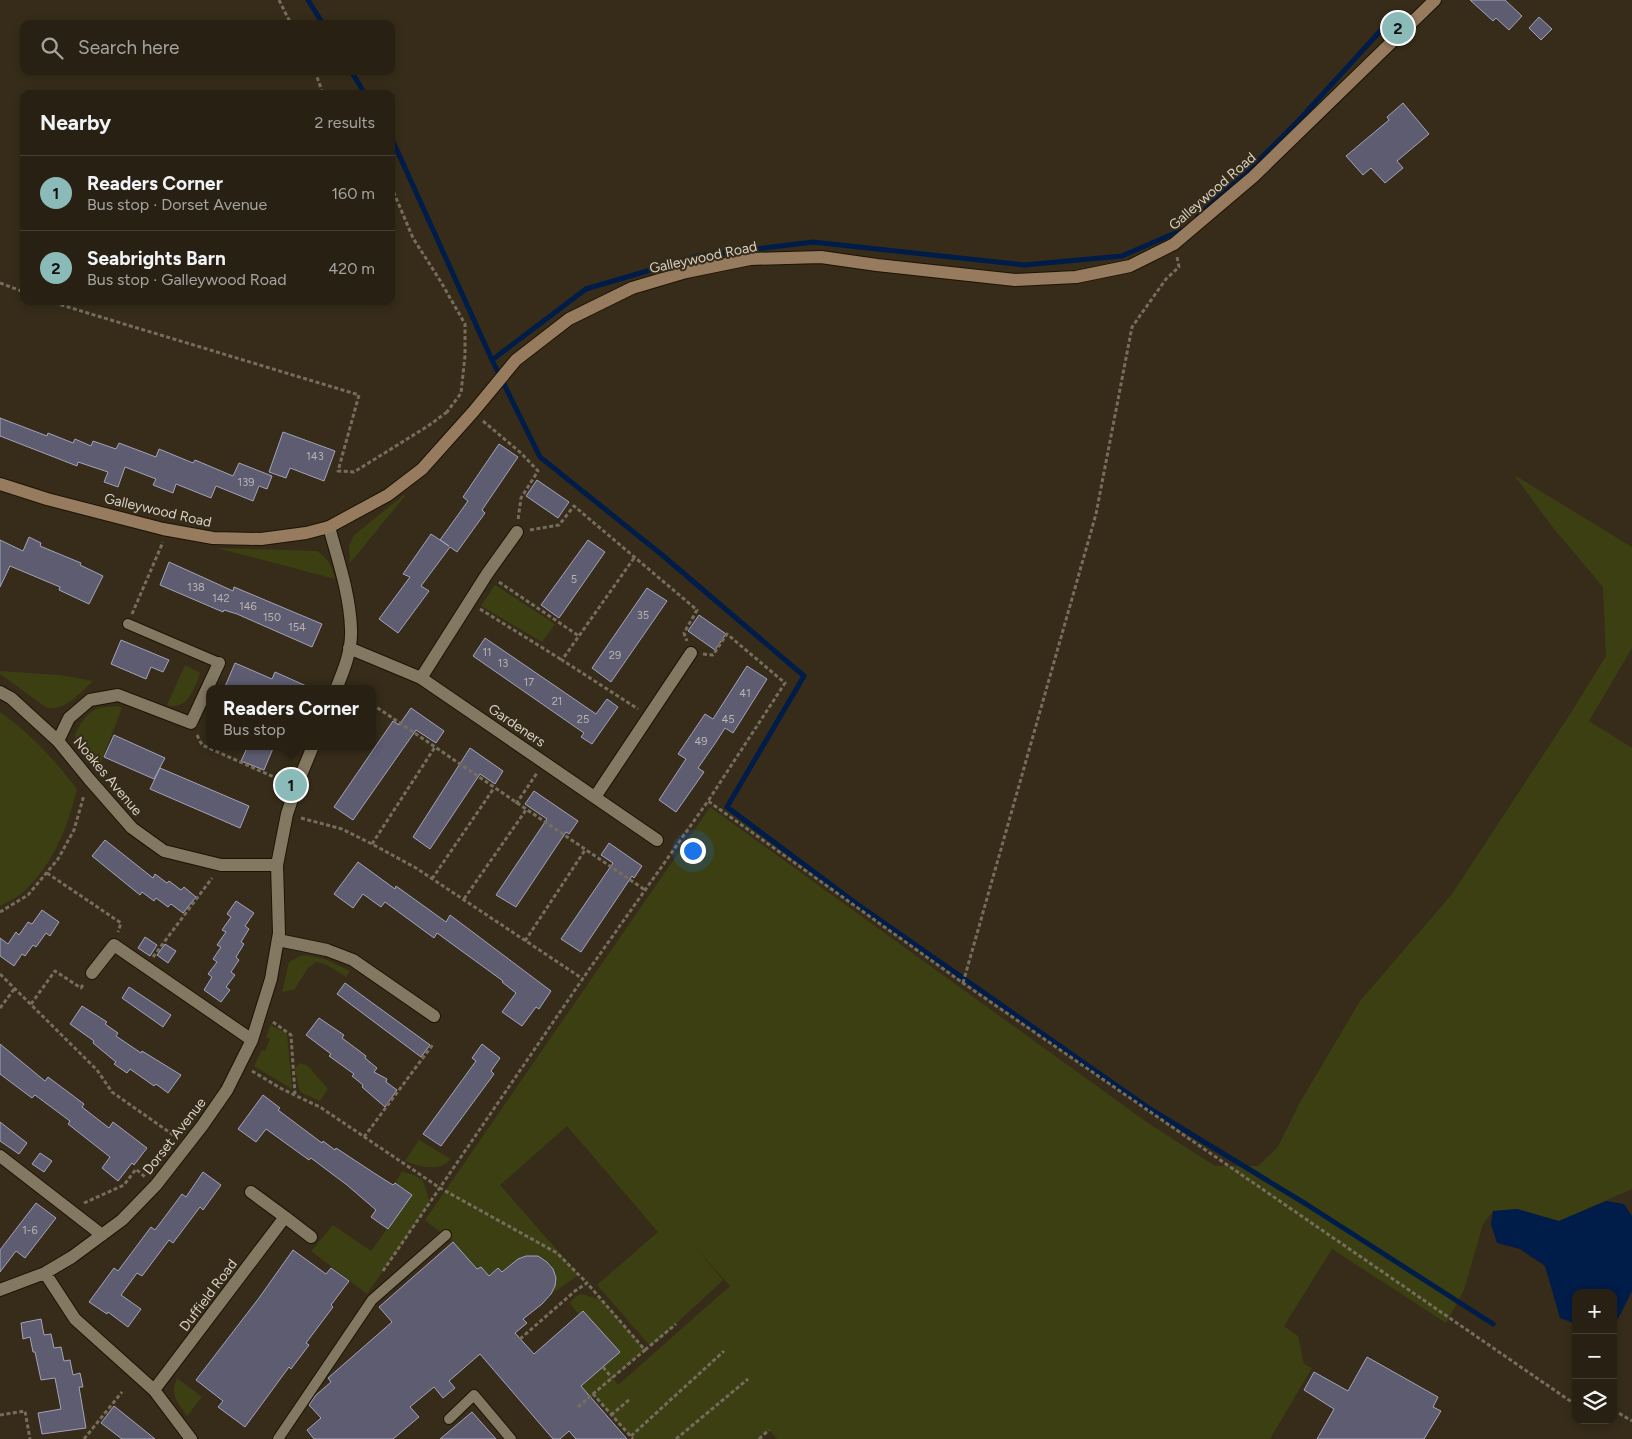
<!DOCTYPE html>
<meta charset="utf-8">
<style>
:root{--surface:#282113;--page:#30291c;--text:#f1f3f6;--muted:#a5a3a0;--line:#443e33;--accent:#8bbbb9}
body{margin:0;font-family:Figtree,sans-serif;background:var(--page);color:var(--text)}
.controls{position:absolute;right:15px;bottom:15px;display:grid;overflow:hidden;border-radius:10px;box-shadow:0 2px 8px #0003}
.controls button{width:45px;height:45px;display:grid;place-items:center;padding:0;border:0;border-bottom:1px solid var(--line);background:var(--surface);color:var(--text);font:25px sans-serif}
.you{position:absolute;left:692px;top:850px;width:18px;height:18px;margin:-12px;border:4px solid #fff;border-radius:50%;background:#1a73e8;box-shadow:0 0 0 8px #1a73e833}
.badge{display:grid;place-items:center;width:32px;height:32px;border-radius:50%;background:var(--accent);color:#111;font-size:16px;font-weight:700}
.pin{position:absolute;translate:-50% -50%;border:2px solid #fff;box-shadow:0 1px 5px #0006}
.popup{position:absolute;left:206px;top:685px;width:170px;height:65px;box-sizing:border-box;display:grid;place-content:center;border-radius:10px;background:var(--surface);filter:drop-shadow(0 1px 4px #0005);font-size:16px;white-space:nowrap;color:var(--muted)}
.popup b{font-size:19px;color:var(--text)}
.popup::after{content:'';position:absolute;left:50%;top:100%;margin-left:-10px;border:10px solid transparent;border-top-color:var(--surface)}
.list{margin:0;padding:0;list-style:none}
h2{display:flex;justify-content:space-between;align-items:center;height:65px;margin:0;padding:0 20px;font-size:21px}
h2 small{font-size:16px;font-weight:400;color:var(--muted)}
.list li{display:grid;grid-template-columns:32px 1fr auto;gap:15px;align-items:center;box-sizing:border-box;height:75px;padding:0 20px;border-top:1px solid var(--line)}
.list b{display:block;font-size:19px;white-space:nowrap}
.list p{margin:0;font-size:16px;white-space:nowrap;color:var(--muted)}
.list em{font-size:16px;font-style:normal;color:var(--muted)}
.icon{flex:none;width:28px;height:28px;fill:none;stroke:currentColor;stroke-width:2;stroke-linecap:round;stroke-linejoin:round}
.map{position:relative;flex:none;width:1632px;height:1439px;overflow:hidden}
.search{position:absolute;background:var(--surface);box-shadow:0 2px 8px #0003;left:20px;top:20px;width:375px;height:55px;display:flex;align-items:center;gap:12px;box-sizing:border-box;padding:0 18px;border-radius:10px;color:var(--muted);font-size:19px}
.panel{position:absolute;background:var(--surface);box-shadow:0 2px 8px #0003;left:20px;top:90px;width:375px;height:215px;border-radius:10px}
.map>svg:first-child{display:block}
.green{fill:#3c3f12}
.water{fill:#001c49}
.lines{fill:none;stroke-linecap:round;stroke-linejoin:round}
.stream{stroke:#001c49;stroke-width:5}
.building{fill:#5d5c71;stroke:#a3a3ba}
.lane-casing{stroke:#1e1403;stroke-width:12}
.street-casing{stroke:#1e1403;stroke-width:14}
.secondary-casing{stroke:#1e1403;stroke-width:14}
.path{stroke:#766d5d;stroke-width:3;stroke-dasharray:4 2.5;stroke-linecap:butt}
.lane{stroke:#837862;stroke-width:10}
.street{stroke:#837862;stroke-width:12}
.secondary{stroke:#977b5f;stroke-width:12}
.labels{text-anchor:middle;stroke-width:4;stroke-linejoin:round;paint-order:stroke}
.number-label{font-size:11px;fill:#b9b4b1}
.street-label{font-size:14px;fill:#d8d2c6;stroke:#362c19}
</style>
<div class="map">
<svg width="1632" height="1439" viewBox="0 0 1632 1439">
<rect width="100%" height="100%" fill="#362c19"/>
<path class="green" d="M 1514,475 L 1632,547 L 1632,648 L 1589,721 L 1632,748 L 1632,1189 L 1559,1221 L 1517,1209 L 1493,1211 L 1483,1224 L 1464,1290 L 1446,1323 L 1332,1249 L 1284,1326 L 1298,1336 L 1304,1364 L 1312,1368 L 1270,1439 L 777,1439 L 769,1430 L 759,1439 L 633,1439 L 593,1395 L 578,1407 L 569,1397 L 619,1352 L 583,1311 L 579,1315 L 570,1303 L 576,1296 L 582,1294 L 602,1300 L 645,1350 L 613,1378 L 618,1385 L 730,1286 L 694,1246 L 723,1280 L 651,1347 L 597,1285 L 658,1232 L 567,1126 L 500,1185 L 579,1275 L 551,1294 C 568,1259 525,1239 504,1275 L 498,1268 L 489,1276 L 481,1267 L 477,1269 L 453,1242 L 425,1220 L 710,807 L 1148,1123 L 1215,1166 L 1258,1166 L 1278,1147 L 1299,1104 L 1360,1001 L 1452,894 L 1572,711 L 1606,656 L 1603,587 L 1554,529 Z
M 404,495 L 405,496 L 350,563 L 349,546 L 354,535 Z
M 217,548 L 317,551 C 329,559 332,566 335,579 Z
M 495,585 L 555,624 L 542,642 L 481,606 Z
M 185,665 L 200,673 C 195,688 186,712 167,705 Z
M 0,671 L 60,675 L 93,681 C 80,693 67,710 47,708 L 0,674 Z
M 117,706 L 122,708 L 98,770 C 90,761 75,751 75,739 C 75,729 86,715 94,710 C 101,706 109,707 117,706 Z
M 0,712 C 32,735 53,758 77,789 C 68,826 53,866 23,892 C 17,898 7,902 0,906 Z
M 306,955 L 325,959 L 350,971 L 346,977 L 325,964 L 316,962 L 308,968 L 294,990 L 282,992 L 289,962 L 300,956 Z
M 271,1025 L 287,1034 L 292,1089 L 254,1066 L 262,1050 L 265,1051 L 270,1039 L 266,1037 Z
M 300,1063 L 308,1066 L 328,1089 L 320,1101 L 300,1092 L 295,1070 L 296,1067 Z
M 419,1140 L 451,1159 C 440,1173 418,1166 405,1161 Z
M 402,1171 L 416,1176 L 423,1181 L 430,1203 L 367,1294 L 311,1251 L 333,1225 L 371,1251 L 412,1195 L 395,1183 Z
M 177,1378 L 202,1397 L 187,1416 C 178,1402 169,1395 177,1378 Z"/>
<path class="water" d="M 1606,1201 L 1624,1204 L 1632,1216 L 1632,1291 L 1620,1315 L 1613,1325 L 1613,1293 L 1576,1293 L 1576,1326 L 1571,1322 L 1560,1318 L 1545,1266 L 1520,1249 L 1497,1243 L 1491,1224 L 1493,1211 L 1517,1209 L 1559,1221 Z"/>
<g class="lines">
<path class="stream" d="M 308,0 L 323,24
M 351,71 L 365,94
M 391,137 L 492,360 L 586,289 L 698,256 L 813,242 L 1024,265 L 1122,256 L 1182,230
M 1198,216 L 1260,159 L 1301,118 L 1393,17
M 492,360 L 540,457 L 661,554 L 804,676 L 727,807 L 857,904 L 1150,1109 L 1306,1204 L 1493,1324"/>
</g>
<path class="building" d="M 1470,0 L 1505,0 L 1522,16 L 1509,30 L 1496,18 L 1493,21 Z
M 1539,17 L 1552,29 L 1541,40 L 1529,28 Z
M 1403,103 L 1429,134 L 1397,161 L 1403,168 L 1385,183 L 1371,168 L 1363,175 L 1346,156 L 1389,120 L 1387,117 Z
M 0,418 L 47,436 L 48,433 L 73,443 L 75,439 L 91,446 L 93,441 L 116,449 L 119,443 L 156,457 L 159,449 L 193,463 L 195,460 L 233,476 L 239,463 L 272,476 L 267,489 L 259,486 L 253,501 L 216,486 L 211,498 L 176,484 L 173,493 L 153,485 L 156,479 L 125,467 L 118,487 L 104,482 L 108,472 L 78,462 L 77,466 L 0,436 Z
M 283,432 L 335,451 L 324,481 L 290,468 L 286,478 L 269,472 Z
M 499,444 L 518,457 L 482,510 L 485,513 L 457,552 L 450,547 L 421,586 L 429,591 L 398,633 L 379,619 L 410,577 L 403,574 L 431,534 L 449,546 L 440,540 L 468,501 L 463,497 Z
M 537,480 L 569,502 L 558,518 L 526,496 Z
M 29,537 L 41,543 L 40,546 L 81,563 L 80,565 L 103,576 L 89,604 L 59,590 L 60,587 L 10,566 L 0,587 L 0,540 L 23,551 Z
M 588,540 L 605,552 L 559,618 L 541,605 Z
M 169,562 L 233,591 L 234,587 L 322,624 L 312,647 L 237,614 L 224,610 L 223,612 L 160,585 Z
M 647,588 L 667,601 L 611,682 L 592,668 Z
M 699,615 L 726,634 L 715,650 L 688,631 Z
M 485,638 L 596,714 L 607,699 L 618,707 L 592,744 L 581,737 L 584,733 L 473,656 Z
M 121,640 L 169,660 L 163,672 L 151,667 L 146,679 L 111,664 Z
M 235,663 L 272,679 L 275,672 L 313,689 L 224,689 Z
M 747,666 L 767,679 L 733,733 L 725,728 L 716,742 L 698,768 L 704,772 L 676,812 L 659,800 L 686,759 L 678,754 L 705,714 L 713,719 Z
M 411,708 L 444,731 L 436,743 L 416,730 L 353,820 L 334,807 L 393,721 L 399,725 Z
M 114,735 L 165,758 L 154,779 L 104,757 Z
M 248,746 L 274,746 L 264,770 L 241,761 Z
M 470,748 L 503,771 L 495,784 L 480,774 L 430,849 L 413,837 Z
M 160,768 L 249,806 L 240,828 L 150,789 Z
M 534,791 L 578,821 L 569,834 L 566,832 L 516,907 L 496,895 L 547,819 L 525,804 Z
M 105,840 L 153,878 L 155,874 L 167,883 L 169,881 L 181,890 L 184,887 L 196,897 L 183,913 L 171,904 L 168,907 L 156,898 L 154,901 L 142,892 L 140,895 L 92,856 Z
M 609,843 L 642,866 L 634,878 L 632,876 L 581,952 L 561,939 L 613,863 L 601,855 Z
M 358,862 L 395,889 L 396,886 L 446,922 L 450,915 L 551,991 L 539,1009 L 536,1007 L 522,1026 L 502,1012 L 516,993 L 502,982 L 503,981 L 437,933 L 434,938 L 385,902 L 381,907 L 363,894 L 353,908 L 334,894 Z
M 236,901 L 254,913 L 245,926 L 249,929 L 241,942 L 244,944 L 236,957 L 239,960 L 231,972 L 235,975 L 226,987 L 230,990 L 221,1002 L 204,990 L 212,977 L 208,974 L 217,962 L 213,959 L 221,947 L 217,945 L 226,932 L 222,930 L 231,917 L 227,914 Z
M 42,910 L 59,922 L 50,936 L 46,933 L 36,947 L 33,945 L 25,956 L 22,954 L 14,966 L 0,956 L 0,938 L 8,944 L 16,932 L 19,935 L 28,922 L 32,924 Z
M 145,937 L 157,945 L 150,956 L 138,948 Z
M 165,944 L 176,951 L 168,963 L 157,955 Z
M 345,983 L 430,1045 L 421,1057 L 337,994 Z
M 129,987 L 171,1015 L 163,1027 L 122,998 Z
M 82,1006 L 107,1022 L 105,1024 L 118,1033 L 116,1036 L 141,1053 L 142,1051 L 181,1075 L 168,1093 L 156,1084 L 154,1086 L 130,1069 L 127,1073 L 114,1064 L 116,1062 L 93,1043 L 94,1041 L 70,1024 Z
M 319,1018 L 344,1035 L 342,1038 L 366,1056 L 365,1058 L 377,1068 L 374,1072 L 387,1079 L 386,1082 L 397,1090 L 385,1107 L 362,1087 L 363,1085 L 352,1076 L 354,1074 L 329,1056 L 331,1054 L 306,1035 Z
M 0,1044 L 45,1081 L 48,1077 L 84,1104 L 82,1107 L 109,1128 L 113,1122 L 147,1148 L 134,1165 L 132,1163 L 118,1181 L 102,1168 L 110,1157 L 68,1124 L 70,1121 L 35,1095 L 32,1098 L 0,1074 Z
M 482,1044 L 500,1058 L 491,1071 L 494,1074 L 441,1146 L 423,1134 L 476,1061 L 472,1058 Z
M 263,1095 L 280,1108 L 278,1110 L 322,1143 L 323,1141 L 335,1150 L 336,1148 L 374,1173 L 393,1185 L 395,1183 L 412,1195 L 388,1229 L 371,1217 L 376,1210 L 347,1185 L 311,1158 L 309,1160 L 266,1129 L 256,1142 L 238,1129 Z
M 0,1122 L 27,1143 L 19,1154 L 0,1141 Z
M 40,1153 L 52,1161 L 44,1172 L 32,1164 Z
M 203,1172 L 221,1185 L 203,1210 L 200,1207 L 173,1243 L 169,1240 L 142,1276 L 137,1273 L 121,1295 L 141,1309 L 128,1327 L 108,1312 L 107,1314 L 89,1302 L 114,1268 L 118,1271 L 151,1227 L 155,1230 L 182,1194 L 186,1197 Z
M 36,1203 L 56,1218 L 25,1258 L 16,1251 L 0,1272 L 0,1250 Z
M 453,1242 L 477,1269 L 481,1267 L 489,1276 L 498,1268 L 502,1272 L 518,1259 L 526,1256 L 538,1256 L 547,1262 L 553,1269 L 556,1278 L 555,1286 L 551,1294 L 542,1304 L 523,1319 L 527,1323 L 515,1333 L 534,1354 L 583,1311 L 620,1352 L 581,1386 L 627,1439 L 576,1439 L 569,1431 L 560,1439 L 553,1439 L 480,1354 L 449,1381 L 455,1388 L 443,1398 L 434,1387 L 410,1407 L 419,1417 L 393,1439 L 314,1439 L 307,1430 L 321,1418 L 309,1405 L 316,1395 L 331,1382 L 328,1378 L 392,1322 L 379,1307 Z
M 293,1250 L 326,1274 L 331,1268 L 349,1281 L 331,1305 L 333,1307 L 306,1343 L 309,1345 L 291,1369 L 289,1367 L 245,1427 L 218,1407 L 223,1401 L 196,1380 L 259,1298 Z
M 41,1319 L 44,1335 L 51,1334 L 54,1348 L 61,1347 L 64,1361 L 70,1360 L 73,1375 L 80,1373 L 83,1387 L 79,1387 L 86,1428 L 42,1434 L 38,1413 L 61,1409 L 55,1378 L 41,1380 L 35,1352 L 33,1352 L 30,1337 L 23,1339 L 21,1323 Z
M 1367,1357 L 1438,1397 L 1433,1407 L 1441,1411 L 1424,1439 L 1317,1439 L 1334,1409 L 1304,1390 L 1314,1372 L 1348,1391 Z
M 114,1406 L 139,1426 L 155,1439 L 122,1439 L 101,1423 Z
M 472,1412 L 496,1439 L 440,1439 Z"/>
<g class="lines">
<g class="lane-casing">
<path id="lane" d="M 128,624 L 219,663
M 449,1419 L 474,1395 L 511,1439
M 278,1439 L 372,1300 L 446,1235"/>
</g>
<g class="street-casing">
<path id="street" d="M 329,527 C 338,560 350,595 351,629 C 352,650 344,670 336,689
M 349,648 L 421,678 L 657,840
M 421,678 L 487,574 L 517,532
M 0,692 L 11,698 L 58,741 L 89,779 L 132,828 L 164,851 L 221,865 L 277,865
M 58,741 L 69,718 L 90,700 L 118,695 L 191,723 L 219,663
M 595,797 L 691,653
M 278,940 L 327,950 L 353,960 L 434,1016
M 92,973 L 114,945 L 252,1040
M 0,1156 L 102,1235
M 285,1217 L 311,1237
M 45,1273 L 75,1319 L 154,1390 L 191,1439
M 0,1290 L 45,1273 L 72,1257 L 122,1220 L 156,1185 L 202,1126 L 227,1090 L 252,1040 L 271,979 L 279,933 L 277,865 L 287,814 L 296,787 L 313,746
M 154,1390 L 285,1217 L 251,1192"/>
</g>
<g class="secondary-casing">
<path id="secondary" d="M 0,484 L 47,499 L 163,529 L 213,538 L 261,539 L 306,533 L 329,527 L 388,495 L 422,469 L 473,412 L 516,360 L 569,319 L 632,288 L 686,272 L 750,259 L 821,257 L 877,265 L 1015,280 L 1076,277 L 1130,266 L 1174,244 L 1253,177 L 1435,0"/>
</g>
<path class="path" d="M 279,0 L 291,24
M 315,71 L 323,94
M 391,186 L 413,238 L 441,282 L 465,324 L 465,356 L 461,393 L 447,412 L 449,414
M 0,283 L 24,292
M 48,301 L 359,395 L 338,471 L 354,472 L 428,426 L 447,412
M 483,421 L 521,453 L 538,471 L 521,498 L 518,520
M 530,530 L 559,525 L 574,506 L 697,610 L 684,633 L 687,641
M 634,558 L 562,660 L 638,709
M 499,582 L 579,636
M 480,609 L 562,660
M 132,614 L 163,542
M 703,654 L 713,655 L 727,634 L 785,683 L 708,801
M 372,704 L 645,890
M 197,735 L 202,745 L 285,782
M 516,804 L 537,773
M 301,818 L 342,829 L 372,844 L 416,868 L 583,979
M 372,844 L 435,747
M 47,873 L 121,923 L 118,932
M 432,879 L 494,788
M 464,899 L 526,810
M 0,912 L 28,895 L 58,859 L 74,830 L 84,795
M 525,941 L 585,850
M 153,957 L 212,878
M 0,974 L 97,1070 L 112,1092 L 176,1137
M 963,983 L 1096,514 L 1132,327 L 1166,279 L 1179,267 L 1177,257
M 31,1004 L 55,971 L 81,988 L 84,983
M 0,1008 L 15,988
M 273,1022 L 291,1035 L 295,1094
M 252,1071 L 282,1089 L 320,1107 L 440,1188 L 557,1253 L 587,1283
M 364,1137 L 434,1043
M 84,1203 L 124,1185 L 136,1169 L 145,1177
M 383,1271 L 588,971 L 708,801 L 963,983 L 1576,1405
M 520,1339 L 575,1291 L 587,1283 L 645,1350 L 593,1394
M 645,1350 L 676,1324
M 603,1367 L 612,1378
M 578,1407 L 593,1394 L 633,1439
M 1613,1412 L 1617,1412 L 1632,1421
M 0,1415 L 25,1411 L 30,1439
M 611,1415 L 630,1399
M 631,1436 L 724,1351
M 84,1439 L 122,1392
M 676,1439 L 748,1379
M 759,1439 L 769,1430"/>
<use href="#lane" class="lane"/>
<use href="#street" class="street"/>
<use href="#secondary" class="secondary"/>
</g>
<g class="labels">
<g class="number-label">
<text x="315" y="460">143</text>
<text x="246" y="486">139</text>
<text x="574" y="583">5</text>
<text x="196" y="591">138</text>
<text x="221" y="602">142</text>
<text x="248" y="610">146</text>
<text x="643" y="619">35</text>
<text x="272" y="621">150</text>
<text x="297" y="631">154</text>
<text x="487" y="656">11</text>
<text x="615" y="659">29</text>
<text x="503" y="667">13</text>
<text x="529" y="686">17</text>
<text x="745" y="697">41</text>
<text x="557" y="705">21</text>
<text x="583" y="723">25</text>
<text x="728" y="723">45</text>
<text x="701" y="745">49</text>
<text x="30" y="1234">1-6</text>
</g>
<g class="street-label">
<text transform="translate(1212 191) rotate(-41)" y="5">Galleywood Road</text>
<text transform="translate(703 257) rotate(-12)" y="5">Galleywood Road</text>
<text transform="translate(158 510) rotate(13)" y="5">Galleywood Road</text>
<text transform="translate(517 725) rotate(34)" y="5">Gardeners</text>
<text transform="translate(108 776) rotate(50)" y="5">Noakes Avenue</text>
<text transform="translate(174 1136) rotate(-52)" y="5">Dorset Avenue</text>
<text transform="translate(208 1295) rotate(-53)" y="5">Duffield Road</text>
</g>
</g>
</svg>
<div class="controls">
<button>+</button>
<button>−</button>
<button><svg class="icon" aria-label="layers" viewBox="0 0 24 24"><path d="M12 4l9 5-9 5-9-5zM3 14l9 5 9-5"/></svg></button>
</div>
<div class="you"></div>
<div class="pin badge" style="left:291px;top:785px">1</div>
<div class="popup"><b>Readers Corner</b>Bus stop</div>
<div class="pin badge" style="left:1398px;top:28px">2</div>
<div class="search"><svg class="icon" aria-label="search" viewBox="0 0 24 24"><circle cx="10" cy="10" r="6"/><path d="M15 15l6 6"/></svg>Search here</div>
<section class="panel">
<h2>Nearby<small>2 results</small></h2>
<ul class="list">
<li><span class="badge">1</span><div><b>Readers Corner</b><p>Bus stop · Dorset Avenue</p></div><em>160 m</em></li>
<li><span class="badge">2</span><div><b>Seabrights Barn</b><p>Bus stop · Galleywood Road</p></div><em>420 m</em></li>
</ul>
</section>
</div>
